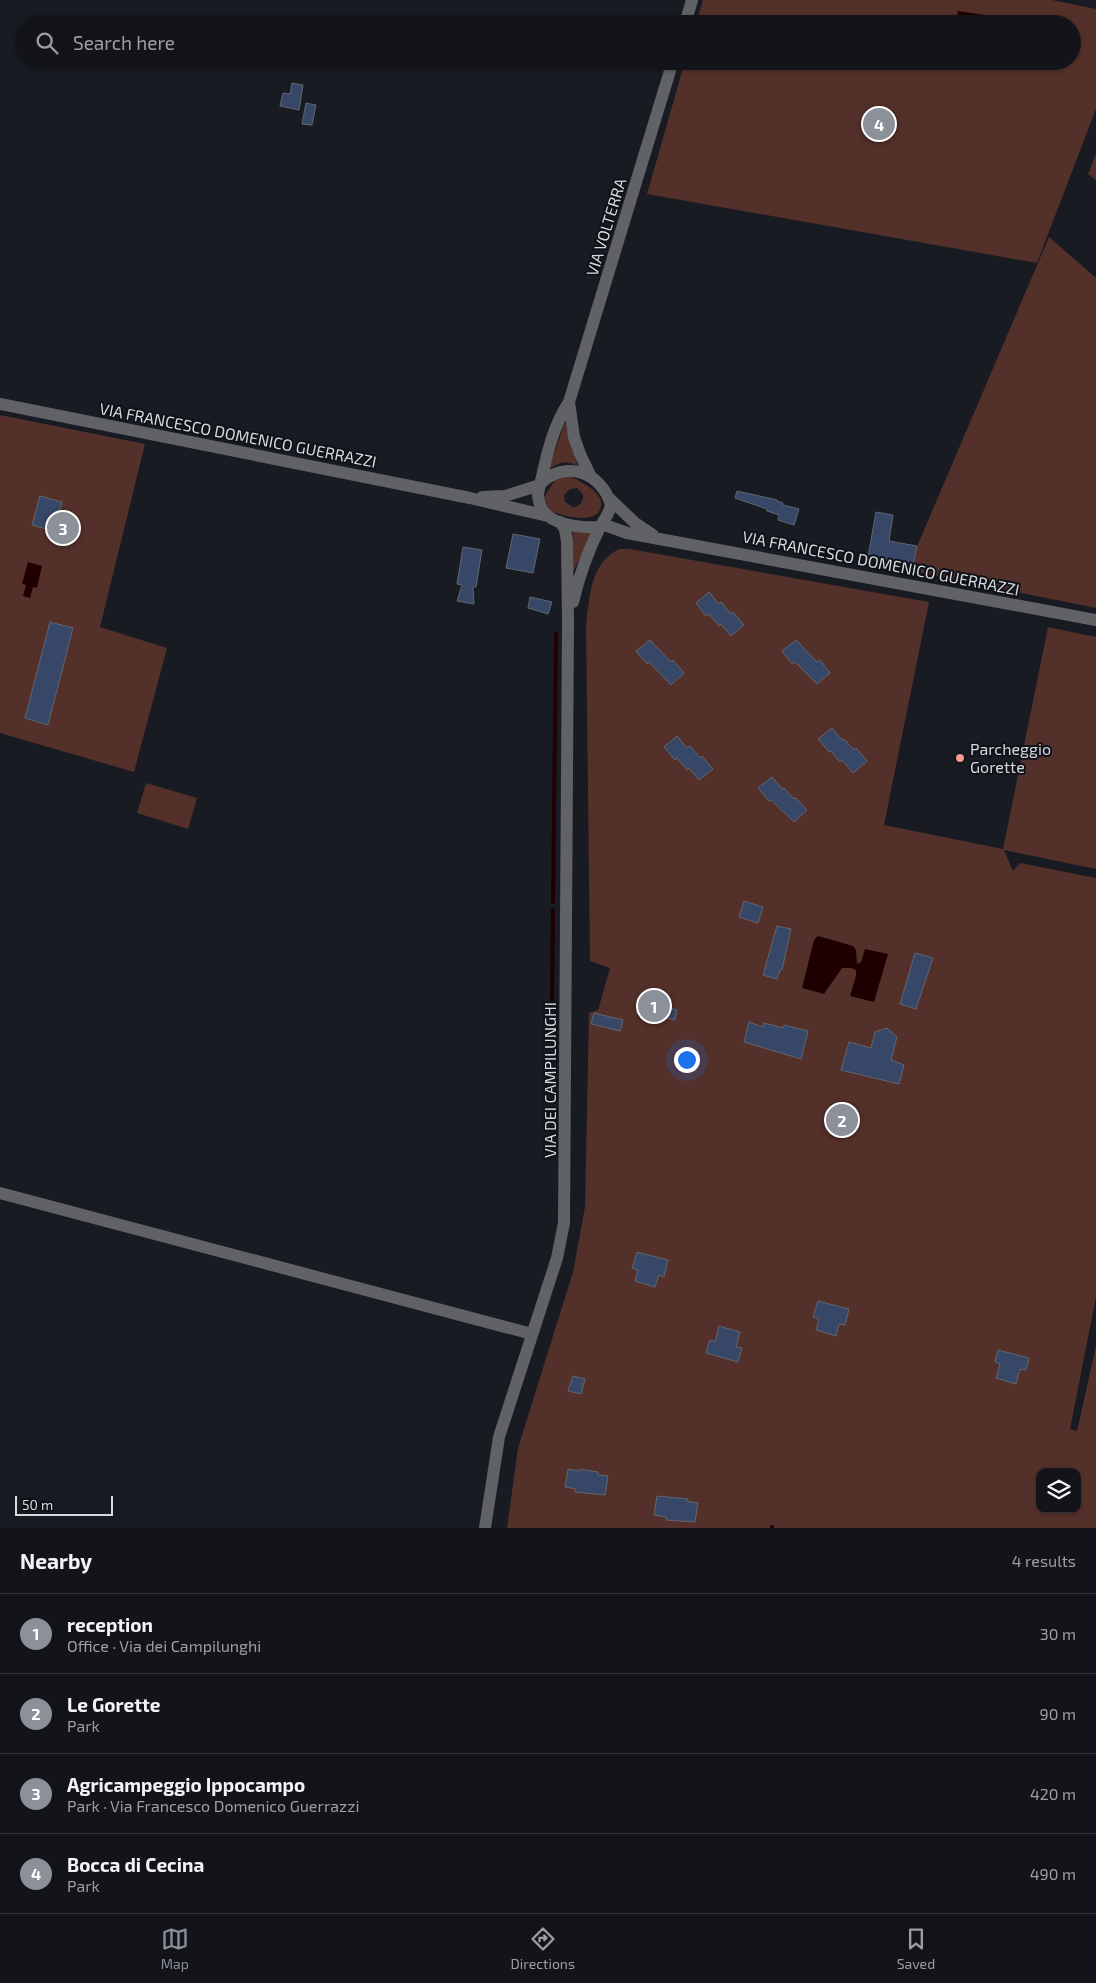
<!DOCTYPE html>
<meta charset="utf-8">
<style>
:root{--surface:#12141a;--page:#1f2127;--text:#f1f3f6;--muted:#9c9ea2;--line:#313339;--accent:#8c9099}
body{margin:0;font-family:"Exo 2",sans-serif;background:var(--page);color:var(--text)}
.controls{position:absolute;right:15px;bottom:15px;display:grid;overflow:hidden;border-radius:10px;box-shadow:0 1px 4px #0004}
.controls button{width:45px;height:45px;display:grid;place-items:center;padding:0;border:0;border-bottom:1px solid var(--line);background:var(--surface);color:var(--text);font:25px sans-serif}
.scale{position:absolute;left:15px;bottom:12px;width:98px;box-sizing:border-box;padding-left:5px;border:2px solid #d6d9dd;border-top:0;font-size:14px;line-height:18px;white-space:nowrap;color:#d6d9dd;-webkit-text-stroke:4px #0f1218;paint-order:stroke}
.you{position:absolute;left:686px;top:1059px;width:18px;height:18px;margin:-12px;border:4px solid #fff;border-radius:50%;background:#1a73e8;box-shadow:0 0 0 8px #1a73e833}
.badge{display:grid;place-items:center;width:32px;height:32px;border-radius:50%;background:var(--accent);color:#fff;font-size:16px;font-weight:700}
.pin{position:absolute;translate:-50% -50%;border:2px solid #fff;box-shadow:0 1px 5px #0006}
.list{margin:0;padding:0;list-style:none}
h2{display:flex;justify-content:space-between;align-items:center;height:65px;margin:0;padding:0 20px;font-size:21px}
h2 small{font-size:16px;font-weight:400;color:var(--muted)}
.list li{display:grid;grid-template-columns:32px 1fr auto;gap:15px;align-items:center;box-sizing:border-box;height:80px;padding:0 20px;border-top:1px solid var(--line)}
.list b{display:block;font-size:19px;white-space:nowrap}
.list p{margin:0;font-size:16px;white-space:nowrap;color:var(--muted)}
.list em{font-size:16px;font-style:normal;color:var(--muted)}
.icon{flex:none;width:28px;height:28px;fill:none;stroke:currentColor;stroke-width:2;stroke-linecap:round;stroke-linejoin:round}
.map{position:relative;flex:none;width:1096px;height:1528px;overflow:hidden}
.search{position:absolute;background:var(--surface);box-shadow:0 1px 4px #0004;left:15px;right:15px;top:15px;height:55px;display:flex;align-items:center;gap:12px;box-sizing:border-box;padding:0 18px;border-radius:28px;color:var(--muted);font-size:19px}
.sheet{height:385px;background:var(--surface)}
nav{display:flex;justify-content:space-around;align-items:center;box-sizing:border-box;height:70px;border-top:1px solid var(--line);background:var(--surface);font-size:14px;color:var(--muted)}
nav a{display:grid;justify-items:center;gap:2px}
nav .on{color:var(--accent)}
.map>svg:first-child{display:block}
.green{fill:#533029;fill-rule:evenodd}
.water{fill:#1e0000}
.lines{fill:none;stroke-linecap:round;stroke-linejoin:round}
.stream{stroke:#1e0000;stroke-width:4}
.building{fill:#364768;stroke:#62666e}
.minor{stroke:#606265;stroke-width:12}
.poi-dot{fill:#f49d8b;stroke:#0f1218;stroke-width:2}
.labels{text-anchor:middle;stroke-width:4;stroke-linejoin:round;paint-order:stroke}
.street-label{font-size:16px;fill:#d6d9dd;stroke:#0f1218}
.poi-label{font-size:16px;fill:#d6d9dd;stroke:#0f1218;text-anchor:start}
</style>
<div class="map">
<svg width="1096" height="1528" viewBox="0 0 1096 1528">
<rect width="100%" height="100%" fill="#181b22"/>
<path class="green" d="M 703,0 L 1052,0 L 1096,9 L 1096,109 L 1037,263 L 647,194 L 685,61 L 1072,61 L 1072,24 L 696,24 Z
M 1096,154 L 1096,180 L 1088,174 Z
M 1049,237 L 1096,278 L 1096,608 L 907,570 Z
M 0,415 L 145,444 L 100,627 L 167,648 L 134,772 L 0,733 Z
M 565,421 L 571,447 L 578,466 C 566,460 560,462 549,469 Z
M 568,475 C 577,480 588,485 595,492 C 599,496 602,501 601,506 C 599,526 560,516 549,510 L 544,497 L 556,479 ZM 577,488 L 583,494 C 584,502 580,507 573,507 L 565,502 L 564,495 L 570,489 Z
M 573,530 L 592,533 L 571,576 L 569,575 Z
M 619,549 L 630,549 L 929,602 L 884,825 L 1003,849 L 1048,627 L 1096,637 L 1096,869 L 1004,850 L 1013,871 L 1020,863 L 1096,878 L 1096,1297 L 1070,1429 L 1077,1431 L 1096,1346 L 1096,1528 L 507,1528 L 518,1448 L 573,1272 L 585,1207 L 589,1013 L 598,1010 L 610,968 L 590,961 L 586,624 C 590,595 590,564 619,549 ZM 1040,1472 L 1077,1472 L 1077,1509 L 1040,1509 Z
M 146,783 L 197,798 L 188,829 L 137,813 Z"/>
<path class="water" d="M 958,11 L 997,17 L 996,24 L 956,24 Z
M 28,562 L 42,566 L 37,588 L 33,587 L 30,598 L 23,596 L 26,585 L 22,584 Z
M 818,936 L 853,946 L 856,950 L 857,964 L 861,962 L 865,949 L 888,954 L 874,1002 L 850,996 L 856,976 L 856,970 L 851,968 L 842,968 L 824,994 L 802,988 L 814,940 Z"/>
<g class="lines">
<path class="stream" d="M 553,902 L 556,634
M 552,999 L 553,910
M 772,1528 L 772,1527"/>
</g>
<path class="building" d="M 292,83 L 303,85 L 299,110 L 280,106 L 283,93 L 290,94 Z
M 306,103 L 316,105 L 312,125 L 302,124 Z
M 737,491 L 777,500 L 777,501 L 783,503 L 783,505 L 799,509 L 794,525 L 778,520 L 779,515 L 767,511 L 767,509 L 735,498 Z
M 40,496 L 62,502 L 57,521 L 49,519 L 47,529 L 32,525 Z
M 876,512 L 893,515 L 889,541 L 917,546 L 913,565 L 868,557 Z
M 513,534 L 540,539 L 533,573 L 506,568 Z
M 463,547 L 482,550 L 476,587 L 473,587 L 474,604 L 457,601 L 462,585 L 457,584 Z
M 709,592 L 719,604 L 721,602 L 731,614 L 733,612 L 744,625 L 731,636 L 721,624 L 719,626 L 709,614 L 706,616 L 696,603 Z
M 530,597 L 552,602 L 548,614 L 528,608 Z
M 50,622 L 73,628 L 48,725 L 25,718 Z
M 650,640 L 671,662 L 673,660 L 684,673 L 671,685 L 649,662 L 647,664 L 636,651 Z
M 796,640 L 817,662 L 820,660 L 830,673 L 817,684 L 795,662 L 792,664 L 782,651 Z
M 832,728 L 842,740 L 844,739 L 854,750 L 856,748 L 867,761 L 853,773 L 842,760 L 840,762 L 831,751 L 829,752 L 818,739 Z
M 677,736 L 687,748 L 690,746 L 700,758 L 702,756 L 713,769 L 699,780 L 689,768 L 687,770 L 677,758 L 675,760 L 664,747 Z
M 772,777 L 782,789 L 784,788 L 794,799 L 796,798 L 807,810 L 794,822 L 771,800 L 769,801 L 758,788 Z
M 744,901 L 763,907 L 758,923 L 739,917 Z
M 777,926 L 791,929 L 782,970 L 780,970 L 777,979 L 763,975 Z
M 915,953 L 933,958 L 916,1009 L 900,1004 Z
M 641,995 L 671,1005 L 670,1008 L 677,1010 L 675,1020 L 659,1016 L 659,1019 L 636,1013 Z
M 594,1013 L 623,1020 L 620,1031 L 591,1024 Z
M 749,1022 L 763,1027 L 764,1023 L 783,1028 L 784,1025 L 808,1031 L 801,1059 L 744,1042 Z
M 887,1028 L 897,1037 L 891,1060 L 904,1065 L 899,1084 L 841,1070 L 849,1042 L 871,1048 L 875,1032 Z
M 637,1252 L 668,1260 L 664,1277 L 659,1275 L 655,1287 L 635,1281 L 638,1270 L 632,1268 Z
M 818,1301 L 849,1309 L 845,1325 L 839,1324 L 836,1336 L 816,1330 L 819,1319 L 813,1317 Z
M 719,1326 L 740,1332 L 736,1347 L 742,1348 L 738,1362 L 706,1353 L 710,1340 L 715,1342 Z
M 998,1350 L 1029,1358 L 1026,1370 L 1020,1369 L 1016,1384 L 996,1378 L 1000,1364 L 995,1362 Z
M 573,1376 L 585,1379 L 581,1394 L 568,1391 Z
M 568,1469 L 579,1471 L 580,1469 L 598,1472 L 598,1475 L 608,1476 L 605,1495 L 575,1492 L 576,1489 L 565,1487 Z
M 657,1496 L 688,1499 L 687,1501 L 698,1503 L 695,1522 L 666,1520 L 666,1517 L 654,1515 Z"/>
<g class="lines">
<path class="minor" d="M 685,24 L 692,0
M 569,402 L 574,437 L 580,454 L 591,477
M 0,404 L 470,498 L 548,516
M 541,483 C 567,459 602,473 611,505 C 609,515 603,521 599,529 C 587,553 579,577 573,602
M 482,497 L 505,496 L 540,485
M 609,498 L 635,523 L 653,535
M 602,524 L 627,533 L 1096,620
M 600,527 C 585,528 560,526 548,516 C 542,512 539,503 538,496 C 538,490 540,486 541,481 C 547,454 553,426 569,402 L 673,61
M 0,1193 L 532,1334
M 485,1528 L 499,1437 L 557,1258 L 564,1223 L 568,622 L 567,542 L 565,529 L 560,522"/>
</g>
<circle class="poi-dot" cx="960" cy="758" r="5"/>
<g class="labels">
<g class="street-label">
<text transform="translate(606 227) rotate(-73)" y="6">VIA VOLTERRA</text>
<text transform="translate(238 435) rotate(11)" y="6">VIA FRANCESCO DOMENICO GUERRAZZI</text>
<text transform="translate(881 563) rotate(11)" y="6">VIA FRANCESCO DOMENICO GUERRAZZI</text>
<text transform="translate(550 1080) rotate(-90)" y="6">VIA DEI CAMPILUNGHI</text>
</g>
<g class="poi-label">
<text x="970" y="755">Parcheggio<tspan x="970" dy="18">Gorette</tspan></text>
</g>
</g>
</svg>
<div class="controls">
<button><svg class="icon" aria-label="layers" viewBox="0 0 24 24"><path d="M12 4l9 5-9 5-9-5zM3 14l9 5 9-5"/></svg></button>
</div>
<div class="scale">50 m</div>
<div class="you"></div>
<div class="pin badge" style="left:654px;top:1006px">1</div>
<div class="pin badge" style="left:842px;top:1120px">2</div>
<div class="pin badge" style="left:63px;top:528px">3</div>
<div class="pin badge" style="left:879px;top:124px">4</div>
<div class="search"><svg class="icon" aria-label="search" viewBox="0 0 24 24"><circle cx="10" cy="10" r="6"/><path d="M15 15l6 6"/></svg>Search here</div>
</div>
<section class="sheet">
<h2>Nearby<small>4 results</small></h2>
<ul class="list">
<li><span class="badge">1</span><div><b>reception</b><p>Office · Via dei Campilunghi</p></div><em>30 m</em></li>
<li><span class="badge">2</span><div><b>Le Gorette</b><p>Park</p></div><em>90 m</em></li>
<li><span class="badge">3</span><div><b>Agricampeggio Ippocampo</b><p>Park · Via Francesco Domenico Guerrazzi</p></div><em>420 m</em></li>
<li><span class="badge">4</span><div><b>Bocca di Cecina</b><p>Park</p></div><em>490 m</em></li>
</ul>
</section>
<nav>
<a class="on"><svg class="icon" aria-label="map" viewBox="0 0 24 24"><path d="M3 6l6-2 6 2 6-2v14l-6 2-6-2-6 2zM9 4v14M15 6v14"/></svg>Map</a>
<a><svg class="icon" aria-label="directions" viewBox="0 0 24 24"><path d="M12 3l9 9-9 9-9-9zM9 14v-3h6M13 9l2 2-2 2"/></svg>Directions</a>
<a><svg class="icon" aria-label="saved" viewBox="0 0 24 24"><path d="M7 4h10v16l-5-4-5 4z"/></svg>Saved</a>
</nav>
